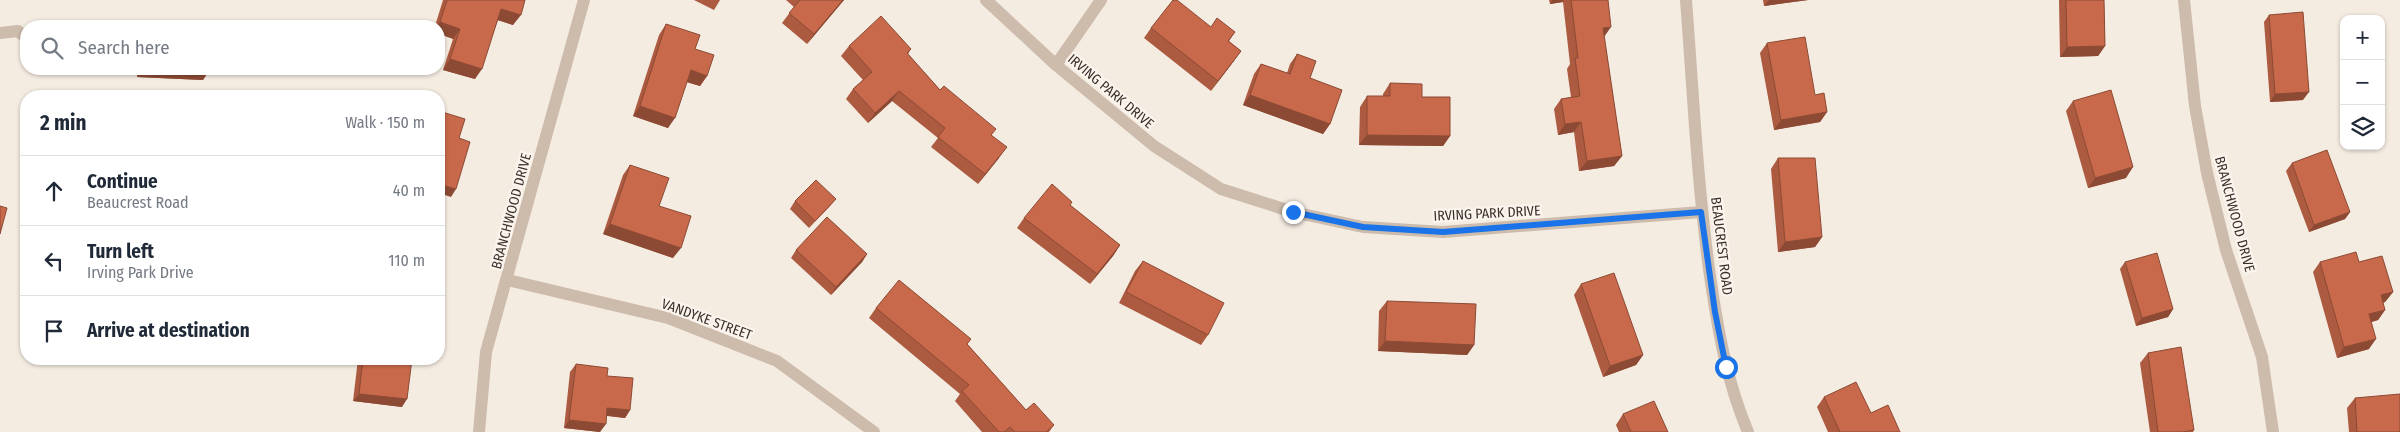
<!DOCTYPE html>
<meta charset="utf-8">
<style>
:root{--surface:#fff;--page:#f2f2f3;--text:#1f2937;--muted:#747a83;--line:#e0e1e3}
body{margin:0;font-family:"Fira Sans Condensed",sans-serif;background:var(--page);color:var(--text)}
.controls{position:absolute;right:15px;top:15px;display:grid;overflow:hidden;border-radius:10px;box-shadow:0 1px 4px #0004}
.controls button{width:45px;height:45px;display:grid;place-items:center;padding:0;border:0;border-bottom:1px solid var(--line);background:var(--surface);color:var(--text);font:25px sans-serif}
.stop{position:absolute;width:15px;height:15px;margin:-11px;border:4px solid #1a73e8;border-radius:50%;background:#fff}
.stop.end{background:#1a73e8;border-color:#fff;box-shadow:0 1px 5px #0008}
.list{margin:0;padding:0;list-style:none}
h2{display:flex;justify-content:space-between;align-items:center;height:65px;margin:0;padding:0 20px;font-size:21px}
h2 small{font-size:16px;font-weight:400;color:var(--muted)}
.list li{display:grid;grid-template-columns:32px 1fr auto;gap:15px;align-items:center;box-sizing:border-box;height:70px;padding:0 20px;border-top:1px solid var(--line)}
.list b{display:block;font-size:19px;white-space:nowrap}
.list p{margin:0;font-size:16px;white-space:nowrap;color:var(--muted)}
.list em{font-size:16px;font-style:normal;color:var(--muted)}
.icon{flex:none;width:28px;height:28px;fill:none;stroke:currentColor;stroke-width:2;stroke-linecap:round;stroke-linejoin:round}
.map{position:relative;flex:none;width:2400px;height:432px;overflow:hidden}
.search{position:absolute;background:var(--surface);box-shadow:0 1px 4px #0004;left:20px;top:20px;width:425px;height:55px;display:flex;align-items:center;gap:12px;box-sizing:border-box;padding:0 18px;border-radius:20px;color:var(--muted);font-size:19px}
.panel{position:absolute;background:var(--surface);box-shadow:0 1px 4px #0004;left:20px;top:90px;width:425px;height:275px;border-radius:20px}
.map>svg:first-child{display:block}
.lines{fill:none;stroke-linecap:round;stroke-linejoin:round}
.street{stroke:#cdbbac;stroke-width:12}
.wall{fill:#ac5a40}
.shaded-wall{fill:#8c4a34}
.building{fill:#c8694b;stroke:#8c4a34}
.route{stroke:#1a73e8;stroke-width:6}
.labels{text-anchor:middle;stroke-width:4.5;stroke-linejoin:round;paint-order:stroke}
.street-label{font-size:14px;fill:#3b302b;stroke:#fbf5ee}
</style>
<div class="map">
<svg width="2400" height="432" viewBox="0 0 2400 432">
<rect width="100%" height="100%" fill="#f4ebe1"/>
<g class="lines">
<path class="street" d="M 986,0 L 1056,65 L 1154,146 L 1221,189 L 1293,212 L 1363,227 L 1443,232 L 1701,212
M 1686,0 C 1693,90 1697,180 1709,269 C 1717,325 1726,380 1748,432
M 2184,0 L 2195,106 L 2207,173 L 2226,250 L 2262,357 L 2273,432
M 0,33 L 18,31 L 26,38
M 1056,65 L 1101,0
M 508,280 L 668,318 L 777,361 L 874,432
M 479,432 L 486,352 L 584,0"/>
</g>
<path class="wall" d="M 443,0 L 525,0 L 513,25 L 498,20 L 475,79 L 443,70 L 453,39 L 439,26 L 435,26 Z
M 694,0 L 720,0 L 714,10 Z
M 786,0 L 844,0 L 807,44 L 782,23 L 794,7 Z
M 1549,0 L 1608,0 L 1604,36 L 1622,156 L 1614,166 L 1579,171 L 1574,132 L 1558,135 L 1554,109 L 1561,99 L 1571,97 L 1567,69 L 1570,64 L 1563,2 L 1550,4 Z
M 1763,0 L 1808,0 L 1764,6 Z
M 2059,0 L 2104,0 L 2105,46 L 2098,56 L 2060,57 Z
M 2269,15 L 2303,100 L 2270,102 L 2264,22 Z
M 666,24 L 695,49 L 707,76 L 700,86 L 687,82 L 668,128 L 633,116 L 659,35 Z
M 1151,28 L 1235,32 L 1229,41 L 1241,51 L 1211,91 L 1144,38 Z
M 1767,43 L 1815,95 L 1827,112 L 1820,122 L 1774,130 L 1760,53 Z
M 849,46 L 911,49 L 908,54 L 940,90 L 992,135 L 999,158 L 978,184 L 931,147 L 938,138 L 892,101 L 868,123 L 846,99 L 853,89 L 863,80 L 841,56 Z
M 1297,54 L 1310,78 L 1330,124 L 1323,134 L 1243,105 L 1254,74 L 1261,64 L 1287,73 L 1290,64 Z
M 137,69 L 210,69 L 203,80 L 137,77 Z
M 1390,83 L 1422,97 L 1450,136 L 1443,146 L 1359,145 L 1360,107 L 1367,96 L 1383,96 L 1383,94 Z
M 2073,101 L 2126,178 L 2088,188 L 2066,111 Z
M 1778,158 L 1822,237 L 1815,247 L 1778,252 L 1771,169 Z
M 2292,163 L 2350,212 L 2345,219 L 2309,232 L 2286,171 Z
M 630,165 L 673,258 L 603,234 L 623,175 Z
M 836,199 L 830,206 L 809,228 L 790,209 L 795,201 Z
M 1070,205 L 1120,245 L 1113,256 L 1090,284 L 1017,228 L 1024,218 Z
M 796,250 L 867,254 L 862,262 L 831,295 L 791,258 Z
M 1143,261 L 1208,335 L 1201,345 L 1119,303 L 1135,271 Z
M 2125,262 L 2173,309 L 2168,317 L 2136,326 L 2120,269 Z
M 2320,262 L 2359,262 L 2393,292 L 2385,302 L 2383,303 L 2385,310 L 2378,320 L 2372,322 L 2369,349 L 2337,358 L 2313,272 Z
M 1581,284 L 1643,355 L 1636,365 L 1603,377 L 1574,295 Z
M 1387,301 L 1474,345 L 1467,355 L 1378,351 L 1379,311 Z
M 876,308 L 967,344 L 1026,410 L 1054,425 L 1049,432 L 982,432 L 955,401 L 960,394 L 869,318 Z
M 2148,353 L 2194,430 L 2193,432 L 2150,432 L 2140,363 Z
M 358,359 L 412,359 L 402,407 L 353,401 Z
M 576,364 L 607,376 L 630,410 L 625,418 L 607,416 L 600,432 L 564,428 L 570,372 Z
M 1824,397 L 1871,413 L 1900,432 L 1828,432 L 1817,407 Z
M 2355,398 L 2400,432 L 2349,432 L 2347,408 Z
M 1623,414 L 1668,432 L 1619,432 L 1616,425 Z"/>
<path class="shaded-wall" d="M 843,0 L 844,0 L 807,44 L 814,34 Z
M 1552,0 L 1564,0 L 1563,2 L 1550,4 Z
M 1769,0 L 1808,0 L 1764,6 Z
M 501,9 L 521,15 L 513,25 L 494,19 Z
M 440,22 L 460,29 L 453,39 L 439,34 L 439,26 L 437,26 Z
M 1611,27 L 1604,37 L 1603,28 Z
M 2105,46 L 2098,56 L 2060,57 L 2067,47 Z
M 1241,51 L 1234,61 L 1211,91 L 1218,81 Z
M 450,59 L 482,69 L 475,79 L 443,70 Z
M 143,69 L 210,69 L 203,80 L 137,77 Z
M 691,70 L 707,76 L 700,86 L 683,81 Z
M 899,91 L 892,101 L 868,123 L 875,113 Z
M 2309,92 L 2303,100 L 2270,102 L 2275,94 Z
M 1250,95 L 1330,124 L 1323,134 L 1243,105 Z
M 640,106 L 675,118 L 668,128 L 633,116 Z
M 1827,112 L 1820,122 L 1774,130 L 1781,120 Z
M 1581,122 L 1574,132 L 1558,135 L 1565,124 Z
M 1367,135 L 1450,136 L 1443,146 L 1359,145 Z
M 1007,147 L 999,158 L 978,184 L 985,174 Z
M 1622,156 L 1614,166 L 1579,171 L 1587,161 Z
M 2133,167 L 2126,178 L 2088,188 L 2095,178 Z
M 439,184 L 456,189 L 451,197 L 439,193 Z
M 2350,212 L 2345,219 L 2309,232 L 2314,225 Z
M 610,224 L 681,248 L 673,258 L 603,234 Z
M 1822,237 L 1815,247 L 1778,252 L 1785,242 Z
M 1120,245 L 1113,256 L 1090,284 L 1097,274 Z
M 867,254 L 862,262 L 831,295 L 836,287 Z
M 2393,292 L 2385,302 L 2374,305 L 2381,295 Z
M 2173,309 L 2168,317 L 2136,326 L 2142,318 Z
M 2385,310 L 2378,320 L 2362,324 L 2369,314 Z
M 2376,339 L 2369,349 L 2337,358 L 2344,347 Z
M 1385,341 L 1474,345 L 1467,355 L 1378,351 Z
M 1643,355 L 1636,365 L 1603,377 L 1610,366 Z
M 359,394 L 407,399 L 402,407 L 353,401 Z
M 607,408 L 630,410 L 625,418 L 602,415 Z
M 569,420 L 606,424 L 600,432 L 564,428 Z"/>
<path class="building" d="M 447,0 L 525,0 L 521,15 L 501,9 L 482,69 L 450,59 L 460,29 L 440,22 Z
M 800,0 L 843,0 L 814,34 L 789,13 Z
M 1173,0 L 1177,0 L 1211,27 L 1217,18 L 1235,32 L 1228,41 L 1241,51 L 1218,81 L 1151,28 Z
M 1571,0 L 1608,0 L 1611,27 L 1603,28 L 1622,156 L 1587,161 L 1581,122 L 1565,124 L 1561,99 L 1580,96 L 1575,58 L 1578,58 Z
M 2066,0 L 2104,0 L 2105,46 L 2067,47 Z
M 2303,12 L 2309,92 L 2275,94 L 2269,15 Z
M 881,16 L 911,49 L 907,53 L 940,90 L 944,86 L 996,129 L 991,135 L 1007,147 L 985,174 L 938,137 L 945,128 L 899,91 L 875,113 L 853,89 L 872,72 L 849,46 Z
M 144,23 L 211,25 L 211,26 L 143,26 Z
M 666,24 L 700,35 L 695,49 L 714,55 L 707,76 L 691,70 L 675,118 L 640,106 Z
M 1805,37 L 1815,95 L 1824,93 L 1827,112 L 1781,120 L 1767,43 Z
M 1297,54 L 1316,61 L 1310,78 L 1342,90 L 1330,124 L 1250,95 L 1261,64 L 1290,74 Z
M 1390,83 L 1422,84 L 1422,97 L 1450,97 L 1450,136 L 1367,135 L 1367,96 L 1390,96 Z
M 2111,90 L 2133,167 L 2095,178 L 2073,101 Z
M 439,111 L 465,119 L 459,138 L 470,142 L 456,189 L 439,184 Z
M 2327,150 L 2350,212 L 2314,225 L 2292,163 Z
M 1778,158 L 1815,158 L 1822,237 L 1785,242 Z
M 630,165 L 669,178 L 659,206 L 691,216 L 681,248 L 610,224 Z
M 816,180 L 836,199 L 815,221 L 795,201 Z
M 1052,184 L 1072,202 L 1070,205 L 1120,245 L 1097,274 L 1024,218 Z
M 0,206 L 7,208 L 0,234 Z
M 827,217 L 867,254 L 836,287 L 796,250 Z
M 2356,252 L 2359,262 L 2382,256 L 2393,292 L 2381,295 L 2385,310 L 2369,314 L 2376,339 L 2344,347 L 2320,262 Z
M 2157,253 L 2173,309 L 2142,318 L 2125,262 Z
M 1143,261 L 1224,303 L 1208,335 L 1126,292 Z
M 1614,273 L 1643,355 L 1610,366 L 1581,284 Z
M 899,280 L 971,339 L 967,344 L 1026,410 L 1034,403 L 1054,425 L 1046,432 L 1015,432 L 1010,427 L 1004,432 L 999,432 L 962,391 L 969,385 L 876,308 Z
M 1387,301 L 1476,304 L 1474,345 L 1385,341 Z
M 2181,347 L 2194,430 L 2182,432 L 2158,432 L 2148,353 Z
M 363,359 L 412,359 L 407,399 L 359,394 Z
M 576,364 L 608,368 L 607,376 L 633,378 L 630,410 L 607,408 L 606,424 L 569,420 Z
M 1856,382 L 1871,413 L 1888,405 L 1900,432 L 1840,432 L 1824,397 Z
M 2400,394 L 2400,432 L 2357,432 L 2355,398 Z
M 1654,401 L 1668,432 L 1631,432 L 1623,414 Z"/>
<g class="lines">
<path class="route" d="M 1293,212 L 1363,227 L 1443,232 L 1701,212 L 1715,312 L 1726,367"/>
</g>
<g class="labels">
<g class="street-label">
<text transform="translate(1111 91) rotate(40)" y="5">IRVING PARK DRIVE</text>
<text transform="translate(511 211) rotate(-75)" y="5">BRANCHWOOD DRIVE</text>
<text transform="translate(1487 213) rotate(-3)" y="5">IRVING PARK DRIVE</text>
<text transform="translate(2235 214) rotate(75)" y="5">BRANCHWOOD DRIVE</text>
<text transform="translate(1722 246) rotate(83)" y="5">BEAUCREST ROAD</text>
<text transform="translate(707 319) rotate(20)" y="5">VANDYKE STREET</text>
</g>
</g>
</svg>
<div class="controls">
<button>+</button>
<button>−</button>
<button><svg class="icon" aria-label="layers" viewBox="0 0 24 24"><path d="M12 4l9 5-9 5-9-5zM3 14l9 5 9-5"/></svg></button>
</div>
<div class="stop" style="left:1726px;top:367px"></div>
<div class="stop end" style="left:1293px;top:212px"></div>
<div class="search"><svg class="icon" aria-label="search" viewBox="0 0 24 24"><circle cx="10" cy="10" r="6"/><path d="M15 15l6 6"/></svg>Search here</div>
<section class="panel">
<h2>2 min<small>Walk · 150 m</small></h2>
<ul class="list">
<li><svg class="icon" aria-label="ahead" viewBox="0 0 24 24"><path d="M12 20V5M6 11l6-6 6 6"/></svg><div><b>Continue</b><p>Beaucrest Road</p></div><em>40 m</em></li>
<li><svg class="icon" aria-label="left" viewBox="0 0 24 24"><path d="M17 20v-9H6M10 6l-5 5 5 5"/></svg><div><b>Turn left</b><p>Irving Park Drive</p></div><em>110 m</em></li>
<li><svg class="icon" aria-label="arrive" viewBox="0 0 24 24"><path d="M6 21V4h12l-3 4 3 4H6"/></svg><div><b>Arrive at destination</b></div></li>
</ul>
</section>
</div>
